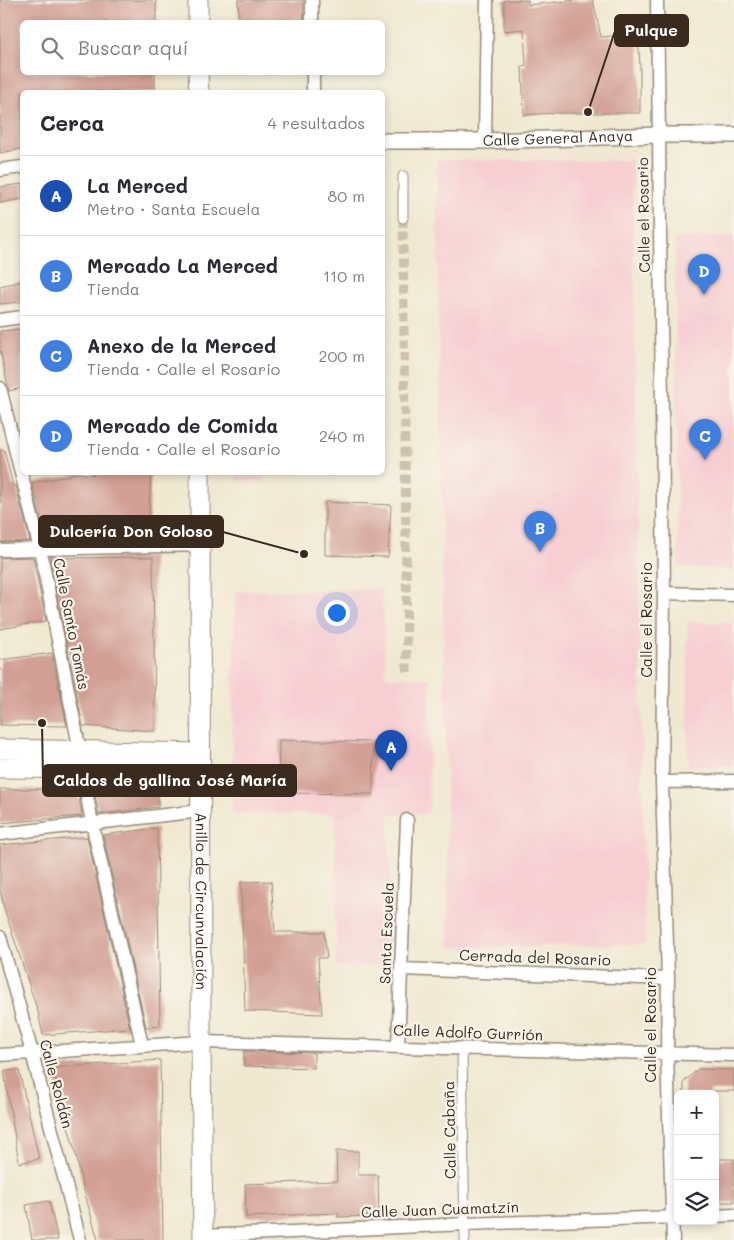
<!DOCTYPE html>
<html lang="es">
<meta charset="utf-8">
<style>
:root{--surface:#fff;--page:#f7f7f7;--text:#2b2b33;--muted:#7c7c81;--line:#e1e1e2;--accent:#111827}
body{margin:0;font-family:Mali,sans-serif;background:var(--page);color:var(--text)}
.controls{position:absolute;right:15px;bottom:15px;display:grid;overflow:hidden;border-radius:8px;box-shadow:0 2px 8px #0003}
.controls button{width:45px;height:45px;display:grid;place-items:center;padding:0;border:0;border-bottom:1px solid var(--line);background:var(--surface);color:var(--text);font:25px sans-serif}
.you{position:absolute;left:336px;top:612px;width:18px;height:18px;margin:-12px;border:4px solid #fff;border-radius:50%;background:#1a73e8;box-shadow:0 0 0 8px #1a73e833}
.badge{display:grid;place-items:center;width:32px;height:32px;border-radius:50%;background:var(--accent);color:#fff;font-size:16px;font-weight:700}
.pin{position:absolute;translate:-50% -41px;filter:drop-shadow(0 1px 2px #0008)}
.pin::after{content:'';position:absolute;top:26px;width:18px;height:15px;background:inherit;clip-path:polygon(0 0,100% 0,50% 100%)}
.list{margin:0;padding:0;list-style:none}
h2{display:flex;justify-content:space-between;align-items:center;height:65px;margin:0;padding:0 20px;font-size:21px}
h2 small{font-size:16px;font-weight:400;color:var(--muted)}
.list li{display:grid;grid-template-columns:32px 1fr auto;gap:15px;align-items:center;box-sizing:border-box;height:80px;padding:0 20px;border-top:1px solid var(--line)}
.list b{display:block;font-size:19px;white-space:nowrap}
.list p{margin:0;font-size:16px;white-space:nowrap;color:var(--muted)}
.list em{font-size:16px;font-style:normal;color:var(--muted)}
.icon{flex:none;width:28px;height:28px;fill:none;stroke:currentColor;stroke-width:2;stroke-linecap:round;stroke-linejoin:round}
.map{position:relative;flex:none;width:734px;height:1240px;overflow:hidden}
.search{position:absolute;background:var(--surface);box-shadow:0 2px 8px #0003;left:20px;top:20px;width:365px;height:55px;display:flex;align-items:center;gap:12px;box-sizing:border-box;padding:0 18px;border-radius:8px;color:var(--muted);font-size:19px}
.panel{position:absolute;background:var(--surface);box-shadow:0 2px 8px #0003;left:20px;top:90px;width:365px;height:385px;border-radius:8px}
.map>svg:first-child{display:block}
.built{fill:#f7cfd3}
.building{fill:#d29f94}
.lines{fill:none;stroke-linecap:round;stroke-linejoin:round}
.pedestrian-tunnel{stroke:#ccc3ad;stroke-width:9;stroke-dasharray:9 4.5;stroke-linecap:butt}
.pedestrian-casing{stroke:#968a78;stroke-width:11}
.minor-casing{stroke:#968a78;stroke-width:15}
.tertiary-casing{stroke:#968a78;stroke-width:18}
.primary-casing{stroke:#968a78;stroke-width:21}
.pedestrian{stroke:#fff;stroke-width:9}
.minor{stroke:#fff;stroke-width:12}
.tertiary{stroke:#fff;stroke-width:15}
.primary{stroke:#fff;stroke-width:19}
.labels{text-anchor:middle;stroke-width:4.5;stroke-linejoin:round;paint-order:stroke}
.street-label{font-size:15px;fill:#3b2a1e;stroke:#f7f3e8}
.leader{fill:none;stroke:#3b2a1e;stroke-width:2}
.callout-dot{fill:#3b2a1e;stroke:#f7f3e8;stroke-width:2}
.callout{fill:#3b2a1e;stroke:#3b2a1e;stroke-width:2}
.callout-label{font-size:16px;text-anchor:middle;font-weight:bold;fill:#fff}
</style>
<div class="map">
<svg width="734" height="1240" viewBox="0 0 734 1240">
<rect width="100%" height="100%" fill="#f7f3e8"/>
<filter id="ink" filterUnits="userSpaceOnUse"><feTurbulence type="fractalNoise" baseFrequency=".02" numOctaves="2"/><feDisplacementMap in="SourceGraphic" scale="10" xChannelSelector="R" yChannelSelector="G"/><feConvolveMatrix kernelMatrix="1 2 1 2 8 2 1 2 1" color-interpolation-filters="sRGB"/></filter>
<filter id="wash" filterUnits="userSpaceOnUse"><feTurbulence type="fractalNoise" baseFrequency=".0096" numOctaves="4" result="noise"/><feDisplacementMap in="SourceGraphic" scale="20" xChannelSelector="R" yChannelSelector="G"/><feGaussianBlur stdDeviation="1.12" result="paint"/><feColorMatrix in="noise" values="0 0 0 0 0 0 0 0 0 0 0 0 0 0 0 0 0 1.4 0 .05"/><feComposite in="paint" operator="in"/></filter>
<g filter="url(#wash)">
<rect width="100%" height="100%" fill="#f0e9d1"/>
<path class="built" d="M 436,160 L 632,160 L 645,944 L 449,948 Z
M 734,236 L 734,570 L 678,567 L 675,238 Z
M 237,473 L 264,473 L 264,481 L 237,481 Z
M 382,589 L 386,677 L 430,678 L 429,814 L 389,814 L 391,965 L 336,966 L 335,814 L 232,813 L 233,677 L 236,591 Z
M 687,622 L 734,623 L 734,766 L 688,766 Z"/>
<g id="blocks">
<path class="building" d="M 0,0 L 156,0 L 156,22 L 22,22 L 22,72 L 155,72 L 155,92 L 22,92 L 22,149 L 0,153 Z
M 238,0 L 303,0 L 304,22 L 239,22 Z
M 504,0 L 528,0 L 528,5 L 578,0 L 593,0 L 601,37 L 638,34 L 640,66 L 640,113 L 555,113 L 524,115 L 522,67 L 526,66 L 524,29 L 504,31 Z
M 22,184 L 22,199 L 0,203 L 0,187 Z
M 22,281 L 22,302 L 0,304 L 0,286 Z
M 22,329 L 22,388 L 9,391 L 0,349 L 0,331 Z
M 4,450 L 13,486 L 16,486 L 30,541 L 0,542 L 0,451 Z
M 93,472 L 151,472 L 148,536 L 46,539 L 32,483 L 71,475 L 71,474 L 78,473 L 93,475 Z
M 325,502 L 391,505 L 388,557 L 325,555 Z
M 31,557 L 33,558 L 46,621 L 0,629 L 0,558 Z
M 153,557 L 155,731 L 83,726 L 50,558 Z
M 52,653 L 67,726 L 0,725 L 0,660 Z
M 279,740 L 374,742 L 373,794 L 278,793 Z
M 158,788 L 158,807 L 99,814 L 94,791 Z
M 0,789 L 75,789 L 76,791 L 78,791 L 82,816 L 0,823 Z
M 157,828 L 160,1026 L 146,1027 L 103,835 Z
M 87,837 L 130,1028 L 43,1035 L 38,1012 L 4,908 L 0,890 L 0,845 Z
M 271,881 L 275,932 L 324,932 L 327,958 L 318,958 L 322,1014 L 245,1011 L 241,882 Z
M 244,1051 L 314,1053 L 314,1068 L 244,1066 Z
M 160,1060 L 163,1240 L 98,1240 L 83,1187 L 76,1155 L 52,1068 Z
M 698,1069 L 734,1070 L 734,1091 L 710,1091 L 710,1094 L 684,1094 L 684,1082 Z
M 19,1070 L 39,1159 L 19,1163 L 4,1071 Z
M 336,1151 L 358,1151 L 358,1175 L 378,1175 L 379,1216 L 338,1217 L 338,1213 L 246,1217 L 245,1184 L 337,1181 Z
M 715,1159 L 734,1159 L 734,1202 L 715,1202 Z
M 49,1201 L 58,1240 L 32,1240 L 26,1205 Z"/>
</g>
</g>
<g filter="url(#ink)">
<use href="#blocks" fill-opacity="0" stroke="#968a78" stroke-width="1"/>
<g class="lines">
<path class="pedestrian-tunnel" d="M 403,218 L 407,672"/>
<g class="pedestrian-casing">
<path id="pedestrian" d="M 403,176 L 403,218
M 462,1049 L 465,1240"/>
</g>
<g class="minor-casing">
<path id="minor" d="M 312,0 L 312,22
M 657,0 L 659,135 L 664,593 L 662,782 L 668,979 L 667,1054 L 673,1240
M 313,72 L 313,92
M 485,141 L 487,0
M 0,170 L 22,167
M 0,320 L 22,317
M 0,388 L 40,549 L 80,751
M 0,550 L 200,545
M 664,593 L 734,595
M 82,769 L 92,823 L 142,1045
M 662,782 L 734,781
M 0,834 L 200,811
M 0,937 L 32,1053 L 80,1240
M 401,969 L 668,979
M 398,1047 L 407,820
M 0,1055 L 201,1042 L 734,1055
M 715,1216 L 734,1215
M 203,1236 L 465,1224 L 678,1217"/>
</g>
<g class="tertiary-casing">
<g id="tertiary">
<path id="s1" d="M 382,141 L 485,141 L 659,135 L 734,135"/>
</g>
</g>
<g class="primary-casing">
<g id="primary">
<path d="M 198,0 L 198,22"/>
<path d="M 198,72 L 199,92"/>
<path id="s2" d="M 200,472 L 201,1042 L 203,1240"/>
<path d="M 0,749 L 200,753"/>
<path d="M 0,768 L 119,769 L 200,772"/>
</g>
</g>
<use href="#pedestrian" class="pedestrian"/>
<use href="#minor" class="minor"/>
<use href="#tertiary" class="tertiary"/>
<use href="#primary" class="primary"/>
</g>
</g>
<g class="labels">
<g class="street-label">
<text dy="5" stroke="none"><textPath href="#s1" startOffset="176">Calle General Anaya</textPath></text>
<text transform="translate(644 215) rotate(-91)" y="5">Calle el Rosario</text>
<text transform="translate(647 620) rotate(-90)" y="5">Calle el Rosario</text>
<text transform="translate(71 624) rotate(79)" y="5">Calle Santo Tomás</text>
<text dy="5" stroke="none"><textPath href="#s2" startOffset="429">Anillo de Circunvalación</textPath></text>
<text transform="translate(387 933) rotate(-88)" y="5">Santa Escuela</text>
<text transform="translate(535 958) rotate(2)" y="5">Cerrada del Rosario</text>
<text transform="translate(651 1025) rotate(-90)" y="5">Calle el Rosario</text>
<text transform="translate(468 1033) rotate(2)" y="5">Calle Adolfo Gurrión</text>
<text transform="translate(56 1084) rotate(75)" y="5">Calle Roldán</text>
<text transform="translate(450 1130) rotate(-91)" y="5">Calle Cabaña</text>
<text transform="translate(440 1210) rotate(-2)" y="5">Calle Juan Cuamatzín</text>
</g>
</g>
<path class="leader" d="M588 112L615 31M304 554L223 532M42 723L43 780"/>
<g class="callout-dot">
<circle cx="588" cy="112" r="5"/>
<circle cx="304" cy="554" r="5"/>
<circle cx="42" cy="723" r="5"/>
</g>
<g class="callout">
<rect x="615" y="15" width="73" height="31" rx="5"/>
<rect x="39" y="516" width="184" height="31" rx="5"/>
<rect x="43" y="765" width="253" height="31" rx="5"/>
</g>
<g class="callout-label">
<text x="651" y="36">Pulque</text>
<text x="131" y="537">Dulcería Don Goloso</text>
<text x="170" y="786">Caldos de gallina José María</text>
</g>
</svg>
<div class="controls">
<button>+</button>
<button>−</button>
<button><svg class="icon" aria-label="layers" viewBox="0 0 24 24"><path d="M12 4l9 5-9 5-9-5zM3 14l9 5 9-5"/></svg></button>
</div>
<div class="you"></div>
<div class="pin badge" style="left:391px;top:771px;background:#1a4fb4">A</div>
<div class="pin badge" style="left:540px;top:552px;background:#3f7fe0">B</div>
<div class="pin badge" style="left:705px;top:460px;background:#3f7fe0">C</div>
<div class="pin badge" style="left:704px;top:295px;background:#3f7fe0">D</div>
<div class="search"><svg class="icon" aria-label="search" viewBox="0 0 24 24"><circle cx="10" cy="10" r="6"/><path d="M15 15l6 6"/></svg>Buscar aquí</div>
<section class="panel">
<h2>Cerca<small>4 resultados</small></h2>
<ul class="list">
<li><span class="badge" style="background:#1a4fb4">A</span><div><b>La Merced</b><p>Metro · Santa Escuela</p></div><em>80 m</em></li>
<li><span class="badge" style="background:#3f7fe0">B</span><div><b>Mercado La Merced</b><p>Tienda</p></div><em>110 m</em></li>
<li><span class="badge" style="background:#3f7fe0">C</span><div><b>Anexo de la Merced</b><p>Tienda · Calle el Rosario</p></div><em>200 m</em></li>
<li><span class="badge" style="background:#3f7fe0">D</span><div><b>Mercado de Comida</b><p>Tienda · Calle el Rosario</p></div><em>240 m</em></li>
</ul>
</section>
</div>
